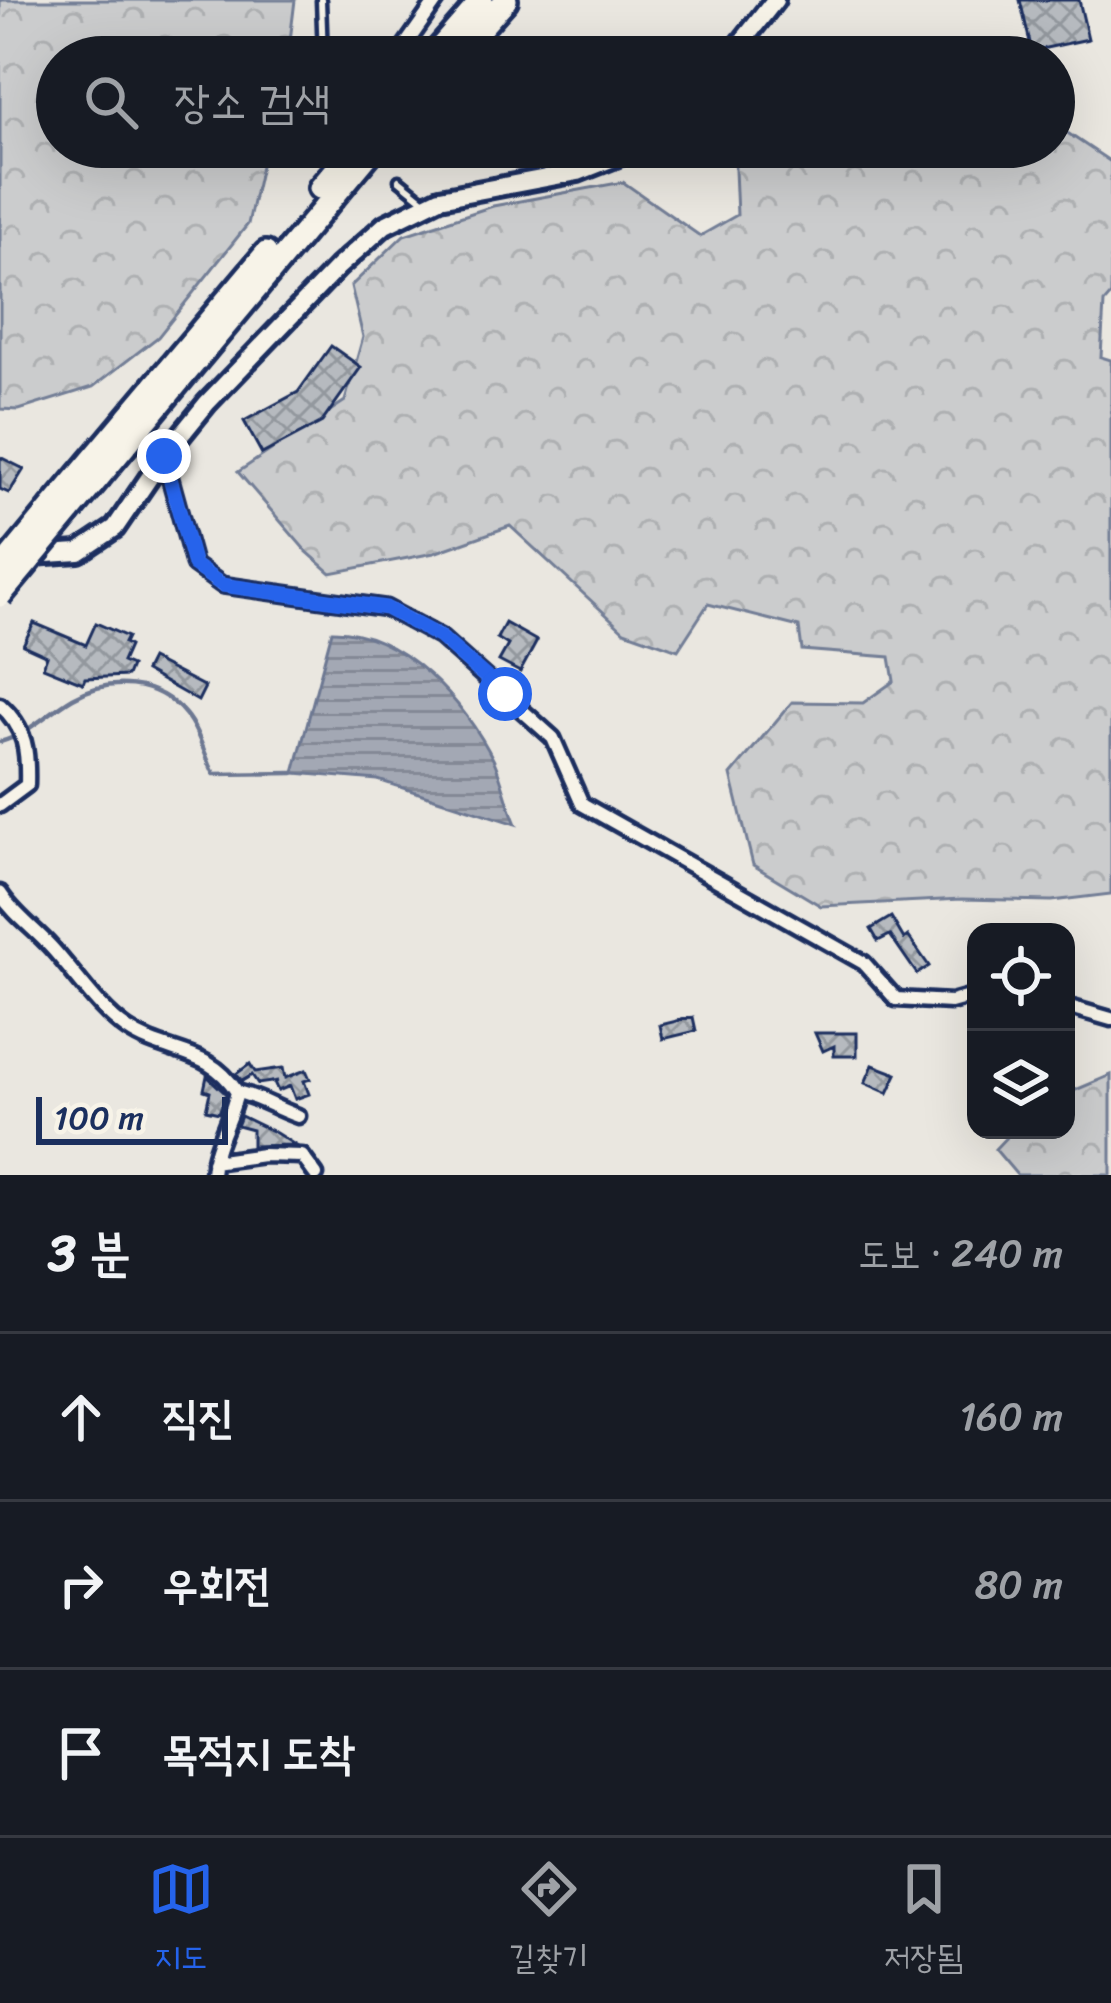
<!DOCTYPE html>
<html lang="ko">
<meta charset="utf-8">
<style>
:root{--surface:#171b24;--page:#242831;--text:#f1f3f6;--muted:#9ea1a6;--line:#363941;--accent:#2563eb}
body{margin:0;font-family:Sriracha,"Poor Story",sans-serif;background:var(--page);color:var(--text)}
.controls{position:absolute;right:36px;bottom:36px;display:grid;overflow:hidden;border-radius:24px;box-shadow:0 12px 48px #0002}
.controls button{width:108px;height:108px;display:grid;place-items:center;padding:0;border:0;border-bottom:3px solid var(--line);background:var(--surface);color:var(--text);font:60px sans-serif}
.scale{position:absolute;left:36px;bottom:30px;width:192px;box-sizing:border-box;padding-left:12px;border:6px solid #1b2f5e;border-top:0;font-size:33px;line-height:42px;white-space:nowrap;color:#1b2f5e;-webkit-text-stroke:9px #f7f3e8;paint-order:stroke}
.stop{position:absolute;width:36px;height:36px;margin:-27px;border:9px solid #2563eb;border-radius:50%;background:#fff}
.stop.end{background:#2563eb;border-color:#fff;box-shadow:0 3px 12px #0008}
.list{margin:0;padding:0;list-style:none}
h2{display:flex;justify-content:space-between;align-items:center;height:156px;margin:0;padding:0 48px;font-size:51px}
h2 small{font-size:39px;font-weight:400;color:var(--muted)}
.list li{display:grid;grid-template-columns:78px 1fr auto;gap:36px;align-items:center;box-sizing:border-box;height:168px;padding:0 48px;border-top:3px solid var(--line)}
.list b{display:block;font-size:45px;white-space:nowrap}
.list em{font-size:39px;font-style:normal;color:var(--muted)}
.icon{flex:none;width:66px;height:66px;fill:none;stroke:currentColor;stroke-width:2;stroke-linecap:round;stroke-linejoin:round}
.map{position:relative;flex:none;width:1111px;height:1175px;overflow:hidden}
.search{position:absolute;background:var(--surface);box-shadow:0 12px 48px #0002;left:36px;right:36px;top:36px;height:132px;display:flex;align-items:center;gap:30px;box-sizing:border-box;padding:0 42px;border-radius:66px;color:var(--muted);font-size:45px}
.sheet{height:660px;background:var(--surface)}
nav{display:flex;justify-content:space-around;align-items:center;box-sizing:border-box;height:168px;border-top:3px solid var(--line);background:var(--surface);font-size:33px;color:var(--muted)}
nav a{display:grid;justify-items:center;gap:6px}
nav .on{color:var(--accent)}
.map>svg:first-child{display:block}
.forest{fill:url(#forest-crowns);stroke:#737e96;stroke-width:3}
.water{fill:url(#water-rules);stroke:#6d7892;stroke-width:3}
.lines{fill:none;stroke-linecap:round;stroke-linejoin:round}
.stream{stroke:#6d7892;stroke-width:4.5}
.building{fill:url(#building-cross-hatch);stroke:#1b2f5e;stroke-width:3}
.lane-casing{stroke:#1b2f5e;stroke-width:15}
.street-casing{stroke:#1b2f5e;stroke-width:21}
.secondary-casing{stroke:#1b2f5e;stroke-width:26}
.highway-casing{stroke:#1b2f5e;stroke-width:30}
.lane{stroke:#f7f3e8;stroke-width:6}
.street{stroke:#f7f3e8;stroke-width:12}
.secondary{stroke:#f7f3e8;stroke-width:16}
.highway{stroke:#f7f3e8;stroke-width:21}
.highway-bridge-casing{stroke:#1b2f5e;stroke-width:30;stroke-linecap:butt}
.highway-bridge{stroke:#f7f3e8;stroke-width:21}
.route{stroke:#2563eb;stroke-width:15}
</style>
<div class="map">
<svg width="1111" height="1175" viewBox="0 0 1111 1175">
<defs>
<pattern id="forest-crowns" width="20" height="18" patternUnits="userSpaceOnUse" patternTransform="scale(3)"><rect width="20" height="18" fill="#cbcccd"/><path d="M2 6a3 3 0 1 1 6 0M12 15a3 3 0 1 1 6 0" fill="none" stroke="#aeb0b2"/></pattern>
<pattern id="water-rules" width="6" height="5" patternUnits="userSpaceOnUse" patternTransform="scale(3)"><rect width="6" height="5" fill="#a3a8b4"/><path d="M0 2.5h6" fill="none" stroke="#848996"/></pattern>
<pattern id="building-cross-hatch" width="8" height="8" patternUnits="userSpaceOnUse" patternTransform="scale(3)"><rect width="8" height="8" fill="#b6babf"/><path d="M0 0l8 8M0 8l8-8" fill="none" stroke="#93989e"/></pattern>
</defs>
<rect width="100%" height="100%" fill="#eae7e0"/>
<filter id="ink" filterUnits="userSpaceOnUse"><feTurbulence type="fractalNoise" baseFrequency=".00833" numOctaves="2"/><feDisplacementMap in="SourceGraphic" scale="24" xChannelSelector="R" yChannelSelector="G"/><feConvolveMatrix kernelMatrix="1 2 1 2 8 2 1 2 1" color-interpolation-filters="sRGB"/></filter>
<g filter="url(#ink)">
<path class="forest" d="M 0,0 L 295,0 L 288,57 L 57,57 L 57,147 L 258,147 L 264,152 L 248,224 L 158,337 L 93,387 L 19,410 L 0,409 Z
M 1054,124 L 1111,162 L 1111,295 L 1104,303 L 1101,357 L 1111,360 L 1111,894 L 1052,901 L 962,899 L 821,906 L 753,865 L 731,775 L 792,702 L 863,703 L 894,681 L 890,657 L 802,650 L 799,627 L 708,604 L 678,650 L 624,631 L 510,526 L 434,553 L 331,573 L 306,551 L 238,472 L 345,401 L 363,337 L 351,286 L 404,235 L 493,206 L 623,182 L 700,236 L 737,215 L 734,147 L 1054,147 Z
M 1111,1075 L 1111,1175 L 1017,1175 L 995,1149 L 1013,1130 L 1066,1130 L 1066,1094 Z"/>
<path class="water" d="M 332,631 C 401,630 466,703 494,761 C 503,781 507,804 516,824 L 378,780 L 294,773 Z"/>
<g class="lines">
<path class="stream" d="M 0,742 C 27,735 49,712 73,698 C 109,677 157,680 185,714 C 198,729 205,756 214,774 L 294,773"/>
</g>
<path class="building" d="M 1020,0 L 1079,0 L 1088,39 L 1032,51 Z
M 331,346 L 361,367 L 322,422 L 262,454 L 244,421 L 298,392 Z
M 0,457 L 24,469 L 9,493 L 0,489 Z
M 34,623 L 86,645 L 96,623 L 127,637 L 124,643 L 129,646 L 122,662 L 131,666 L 127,676 L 85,678 L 83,683 L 43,667 L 47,656 L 23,645 Z
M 505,623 L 537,641 L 520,672 L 499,661 L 508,645 L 497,638 Z
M 151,659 L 205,687 L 198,701 L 145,671 Z
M 891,917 L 904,939 L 908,936 L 929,966 L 917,974 L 890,935 L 878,941 L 871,929 Z
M 693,1017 L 696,1031 L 663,1039 L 660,1025 Z
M 815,1033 L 857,1033 L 857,1056 L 834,1056 L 834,1046 L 823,1051 Z
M 250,1064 L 255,1072 L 283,1068 L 285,1078 L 306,1070 L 310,1079 L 304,1081 L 309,1094 L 295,1099 L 290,1086 L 278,1091 L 274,1082 L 278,1081 L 258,1084 L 252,1075 L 242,1081 L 236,1074 Z
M 873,1065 L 897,1074 L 888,1093 L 865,1083 Z
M 207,1076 L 226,1094 L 219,1113 L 206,1110 L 210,1092 L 204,1090 Z
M 241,1116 L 276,1133 L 295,1145 L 252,1146 L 252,1130 L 237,1126 Z"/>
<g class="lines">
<g class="lane-casing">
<path id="lane" d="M 321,0 L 323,57
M 399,180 L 425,201"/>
</g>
<g class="street-casing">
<path id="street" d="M 397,57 L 437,0
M 164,456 L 194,565 L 222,585 L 386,608 L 440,637 L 553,738 L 582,804 L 864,963 L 896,999 L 951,1002 L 976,995
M 0,705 C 26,728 28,751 27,785 L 0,805
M 0,893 C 14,915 34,928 51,947 C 75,973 98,1009 127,1029 C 166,1056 209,1047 237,1092 C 231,1121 214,1143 212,1174
M 1066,1006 L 1111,1019
M 237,1092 C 260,1097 276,1109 298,1116
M 213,1162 L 263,1155 L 302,1156 L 316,1175"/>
</g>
<g class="secondary-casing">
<path id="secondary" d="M 730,57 L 775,0
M 31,555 L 79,552 L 115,528 L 164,456 L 207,403 L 338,267 L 385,225 L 440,198 L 578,172 L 641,147"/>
</g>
<g class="highway-casing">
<path id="highway" d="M 432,57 L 482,0
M 455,57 L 506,0
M 320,188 L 355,147
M 52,507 L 266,253
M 70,512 L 375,147"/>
</g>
<use href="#lane" class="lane"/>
<use href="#street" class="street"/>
<use href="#secondary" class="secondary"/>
<use href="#highway" class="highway"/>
<g class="highway-bridge-casing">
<path id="highway-bridge" d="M 0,570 L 52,507
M 0,596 L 70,512"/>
</g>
<use href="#highway-bridge" class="highway-bridge"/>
</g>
</g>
<g class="lines" filter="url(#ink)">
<path class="route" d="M 164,456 L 194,565 L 222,585 L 386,608 L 440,637 L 505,694"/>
</g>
</svg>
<div class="controls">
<button><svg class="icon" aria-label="locate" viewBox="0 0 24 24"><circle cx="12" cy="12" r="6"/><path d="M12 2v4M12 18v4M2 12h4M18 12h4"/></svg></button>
<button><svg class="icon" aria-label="layers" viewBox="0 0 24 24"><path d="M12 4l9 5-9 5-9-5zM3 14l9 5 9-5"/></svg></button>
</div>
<div class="scale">100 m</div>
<div class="stop" style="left:505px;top:694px"></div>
<div class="stop end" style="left:164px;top:456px"></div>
<div class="search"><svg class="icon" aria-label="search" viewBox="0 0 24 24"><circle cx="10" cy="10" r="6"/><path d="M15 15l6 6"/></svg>장소 검색</div>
</div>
<section class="sheet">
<h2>3 분<small>도보 · 240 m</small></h2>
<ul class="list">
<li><svg class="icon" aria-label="ahead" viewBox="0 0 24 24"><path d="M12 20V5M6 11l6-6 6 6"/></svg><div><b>직진</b></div><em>160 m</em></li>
<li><svg class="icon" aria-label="right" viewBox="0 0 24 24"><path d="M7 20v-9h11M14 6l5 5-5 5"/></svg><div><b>우회전</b></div><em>80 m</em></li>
<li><svg class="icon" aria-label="arrive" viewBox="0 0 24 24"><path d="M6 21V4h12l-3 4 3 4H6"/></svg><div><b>목적지 도착</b></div></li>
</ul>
</section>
<nav>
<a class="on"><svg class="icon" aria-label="map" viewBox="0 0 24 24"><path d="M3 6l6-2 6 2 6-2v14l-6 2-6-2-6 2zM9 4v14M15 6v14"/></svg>지도</a>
<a><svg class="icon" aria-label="directions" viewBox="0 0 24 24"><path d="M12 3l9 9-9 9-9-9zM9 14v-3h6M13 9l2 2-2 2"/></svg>길찾기</a>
<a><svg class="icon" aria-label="saved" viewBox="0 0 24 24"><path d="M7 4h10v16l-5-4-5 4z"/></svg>저장됨</a>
</nav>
